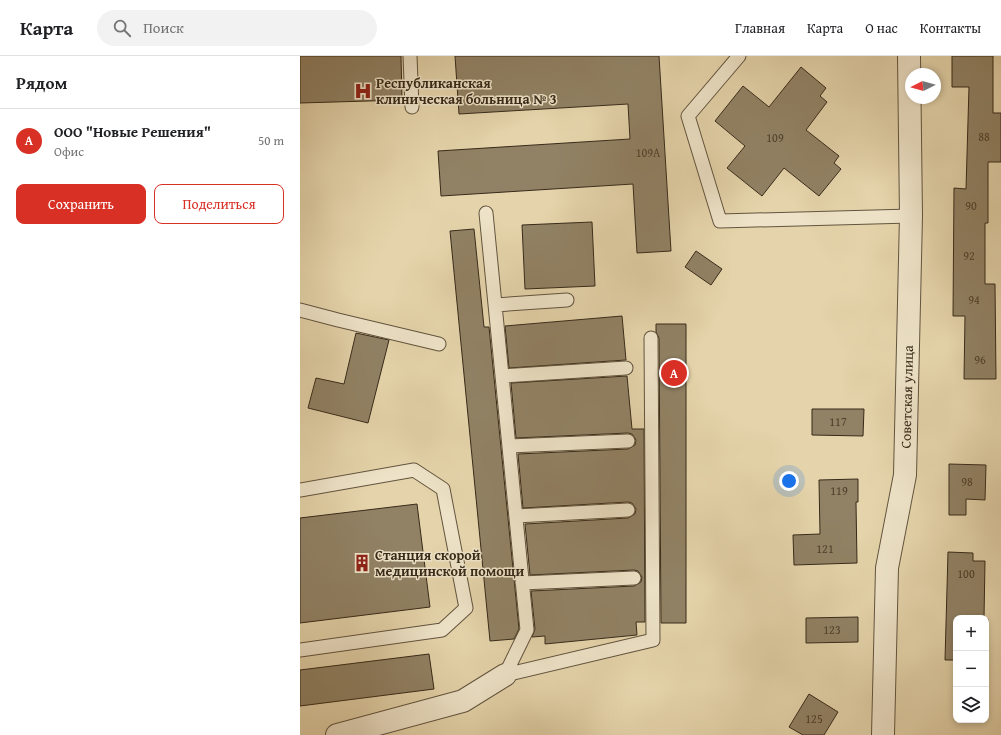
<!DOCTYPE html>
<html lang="ru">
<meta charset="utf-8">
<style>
:root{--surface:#fff;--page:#f2f2f2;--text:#202124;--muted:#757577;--line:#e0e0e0;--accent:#d93025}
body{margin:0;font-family:"Gentium Book Plus",serif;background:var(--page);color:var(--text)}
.controls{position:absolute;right:12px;bottom:12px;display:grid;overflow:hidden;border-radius:8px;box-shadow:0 2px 6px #0003}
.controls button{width:36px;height:36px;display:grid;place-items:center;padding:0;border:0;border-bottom:1px solid var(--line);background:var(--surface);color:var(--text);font:20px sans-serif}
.compass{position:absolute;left:605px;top:12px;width:36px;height:36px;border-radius:50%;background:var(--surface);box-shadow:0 2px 6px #0003;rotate:264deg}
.you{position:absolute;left:489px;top:425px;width:14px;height:14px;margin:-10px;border:3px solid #fff;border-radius:50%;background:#1a73e8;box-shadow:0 0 0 6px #1a73e833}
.badge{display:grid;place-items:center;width:26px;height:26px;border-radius:50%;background:var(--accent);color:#fff;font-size:13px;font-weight:700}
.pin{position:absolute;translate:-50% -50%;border:2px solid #fff;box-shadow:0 1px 4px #0006}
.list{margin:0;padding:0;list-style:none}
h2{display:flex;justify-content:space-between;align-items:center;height:52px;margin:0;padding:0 16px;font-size:17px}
h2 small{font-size:13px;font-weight:400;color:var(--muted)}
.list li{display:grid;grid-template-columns:26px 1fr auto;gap:12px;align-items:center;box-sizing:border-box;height:64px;padding:0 16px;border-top:1px solid var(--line)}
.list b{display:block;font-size:15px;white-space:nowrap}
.list p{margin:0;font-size:13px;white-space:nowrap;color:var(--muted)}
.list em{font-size:13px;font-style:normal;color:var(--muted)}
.actions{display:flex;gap:8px;padding:12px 16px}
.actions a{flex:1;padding:9px 0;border:1px solid var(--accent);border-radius:8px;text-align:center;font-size:14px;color:var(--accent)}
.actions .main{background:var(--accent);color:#fff}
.icon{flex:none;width:22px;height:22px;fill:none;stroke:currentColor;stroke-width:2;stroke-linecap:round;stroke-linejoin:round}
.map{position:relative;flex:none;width:701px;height:679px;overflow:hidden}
header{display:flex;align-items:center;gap:24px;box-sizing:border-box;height:56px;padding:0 20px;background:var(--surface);border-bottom:1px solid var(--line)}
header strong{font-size:19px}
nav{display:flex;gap:22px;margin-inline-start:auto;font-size:14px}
.search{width:280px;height:36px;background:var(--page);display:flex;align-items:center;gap:10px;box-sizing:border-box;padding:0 14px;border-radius:22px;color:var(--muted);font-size:15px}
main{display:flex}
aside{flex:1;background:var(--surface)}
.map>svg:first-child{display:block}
.building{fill:#918265;stroke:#372a19}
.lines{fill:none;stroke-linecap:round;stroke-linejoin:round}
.lane-casing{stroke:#62543e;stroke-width:15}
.street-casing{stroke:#62543e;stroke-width:24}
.lane{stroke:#eee3c8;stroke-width:13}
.street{stroke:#eee3c8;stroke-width:22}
.labels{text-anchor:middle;stroke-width:3;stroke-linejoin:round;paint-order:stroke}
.number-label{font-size:12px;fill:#4e402c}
.poi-label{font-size:14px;font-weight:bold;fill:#372a19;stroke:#eee3c8;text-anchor:start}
.street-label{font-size:14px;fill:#372a19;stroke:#eee3c8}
</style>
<header>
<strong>Карта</strong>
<div class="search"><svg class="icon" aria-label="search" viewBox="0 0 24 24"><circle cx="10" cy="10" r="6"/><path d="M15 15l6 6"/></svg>Поиск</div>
<nav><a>Главная</a><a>Карта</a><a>О нас</a><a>Контакты</a></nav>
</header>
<main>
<aside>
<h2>Рядом<small></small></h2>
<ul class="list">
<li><span class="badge">A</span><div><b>ООО &quot;Новые Решения&quot;</b><p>Офис</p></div><em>50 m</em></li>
</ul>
<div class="actions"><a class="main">Сохранить</a><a>Поделиться</a></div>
</aside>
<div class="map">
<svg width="701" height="679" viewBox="0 0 701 679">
<rect width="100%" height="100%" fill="#e5d4ab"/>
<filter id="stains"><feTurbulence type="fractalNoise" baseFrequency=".005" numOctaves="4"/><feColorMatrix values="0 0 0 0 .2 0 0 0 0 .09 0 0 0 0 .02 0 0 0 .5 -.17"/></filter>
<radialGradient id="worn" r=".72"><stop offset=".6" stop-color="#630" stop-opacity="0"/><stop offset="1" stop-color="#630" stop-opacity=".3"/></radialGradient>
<path class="building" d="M 0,0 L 101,0 L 102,44 L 0,47 Z
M 155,0 L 359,0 L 371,195 L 337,197 L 333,128 L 141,140 L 138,95 L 330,83 L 328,48 L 159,58 Z
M 652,0 L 693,0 L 693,57 L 701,57 L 701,106 L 688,106 L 688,167 L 685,167 L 685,228 L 695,228 L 696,323 L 664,323 L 665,260 L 653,260 L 654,132 L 666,133 L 669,31 L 652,31 Z
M 501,11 L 526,32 L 520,40 L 527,46 L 506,74 L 539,100 L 534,107 L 541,113 L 519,140 L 484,112 L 462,140 L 427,112 L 445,90 L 415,65 L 443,30 L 469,51 Z
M 292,166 L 295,230 L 225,233 L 222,169 Z
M 174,173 L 184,271 L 189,271 L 219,573 L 214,583 L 190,585 L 150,175 Z
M 396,195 L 422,213 L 411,229 L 385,211 Z
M 322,260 L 326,304 L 209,312 L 205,270 Z
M 356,268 L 386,268 L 386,567 L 361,567 L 359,282 L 356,276 Z
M 56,277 L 89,284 L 68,367 L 8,352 L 16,322 L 44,328 Z
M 327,320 L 332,373 L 344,373 L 345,566 L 336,566 L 337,579 L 245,588 L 245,580 L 232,581 L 235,573 L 231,535 L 334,530 L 341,526 L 342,521 L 338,515 L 334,514 L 230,519 L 225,468 L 328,462 L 335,458 L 336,453 L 332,447 L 328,446 L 223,452 L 218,398 L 328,393 L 335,389 L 336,384 L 332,378 L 328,377 L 216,382 L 211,327 Z
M 512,353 L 564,353 L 563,380 L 512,379 Z
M 649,408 L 686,409 L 685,444 L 666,443 L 666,459 L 649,459 Z
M 558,423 L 558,446 L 556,446 L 557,507 L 494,509 L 493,479 L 520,478 L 519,424 Z
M 117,448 L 130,551 L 0,567 L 0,462 Z
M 648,496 L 673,497 L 673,505 L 685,505 L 684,562 L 656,562 L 656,604 L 645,604 Z
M 558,561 L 558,586 L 506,587 L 506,562 Z
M 686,563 L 688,563 L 687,604 L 686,604 Z
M 129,598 L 134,633 L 0,650 L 0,614 Z
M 509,638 L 538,656 L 524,679 L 503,679 L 489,671 Z"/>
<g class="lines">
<g class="lane-casing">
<path id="lane" d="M 110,0 L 112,51
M 439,0 L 388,60 L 420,165 L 611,160
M 186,157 L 227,574 L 205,619
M 195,249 L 267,244
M 0,254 L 38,264 L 139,288
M 202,320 L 326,312
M 209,390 L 328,385
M 0,434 L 114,414 L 143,433 L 166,552 L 142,574 L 0,594
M 216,460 L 328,454
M 222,527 L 334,522
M 205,619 L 353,584 L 351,282"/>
</g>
<g class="street-casing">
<g id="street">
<path d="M 37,679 L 163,645 L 205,619"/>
<path id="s1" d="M 583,679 L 587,512 L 605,419 L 611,160 L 609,0"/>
</g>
</g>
<use href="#lane" class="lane"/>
<use href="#street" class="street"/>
</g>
<defs>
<g id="hospital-bare" transform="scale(1.38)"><path d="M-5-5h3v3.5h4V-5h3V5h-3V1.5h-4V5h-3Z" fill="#8f2418" stroke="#eee3c8" stroke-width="2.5" paint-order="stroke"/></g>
<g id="building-bare" transform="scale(1.38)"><path d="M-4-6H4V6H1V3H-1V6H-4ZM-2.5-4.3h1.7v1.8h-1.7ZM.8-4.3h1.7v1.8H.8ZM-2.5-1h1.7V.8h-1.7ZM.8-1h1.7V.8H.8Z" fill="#8f2418" stroke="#eee3c8" stroke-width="2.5" paint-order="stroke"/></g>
</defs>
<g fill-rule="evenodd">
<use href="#hospital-bare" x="63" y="35"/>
<use href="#building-bare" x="62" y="507"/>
</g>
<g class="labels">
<g class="number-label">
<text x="684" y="85">88</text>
<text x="475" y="86">109</text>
<text x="348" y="101">109А</text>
<text x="671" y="154">90</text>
<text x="669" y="204">92</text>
<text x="674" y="248">94</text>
<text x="680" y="308">96</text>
<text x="538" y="370">117</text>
<text x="667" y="430">98</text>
<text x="539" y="439">119</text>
<text x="525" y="497">121</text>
<text x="666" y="522">100</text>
<text x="532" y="578">123</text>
<text x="514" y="667">125</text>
</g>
<g class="poi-label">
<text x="76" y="32">Республиканская<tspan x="76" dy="16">клиническая больница № 3</tspan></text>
<text x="75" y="504">Станция скорой<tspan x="75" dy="16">медицинской помощи</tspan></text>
</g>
<g class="street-label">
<text dy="5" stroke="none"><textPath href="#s1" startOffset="340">Советская улица</textPath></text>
</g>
</g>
<rect width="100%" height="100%" filter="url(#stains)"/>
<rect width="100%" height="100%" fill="url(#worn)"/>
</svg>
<div class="controls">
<button>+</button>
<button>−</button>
<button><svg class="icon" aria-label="layers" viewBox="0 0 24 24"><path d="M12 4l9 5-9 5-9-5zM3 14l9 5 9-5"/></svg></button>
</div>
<svg class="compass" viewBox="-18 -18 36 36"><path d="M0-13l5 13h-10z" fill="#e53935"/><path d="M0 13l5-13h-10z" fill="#757577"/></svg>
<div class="you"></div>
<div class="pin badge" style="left:374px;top:317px">A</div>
</div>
</main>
